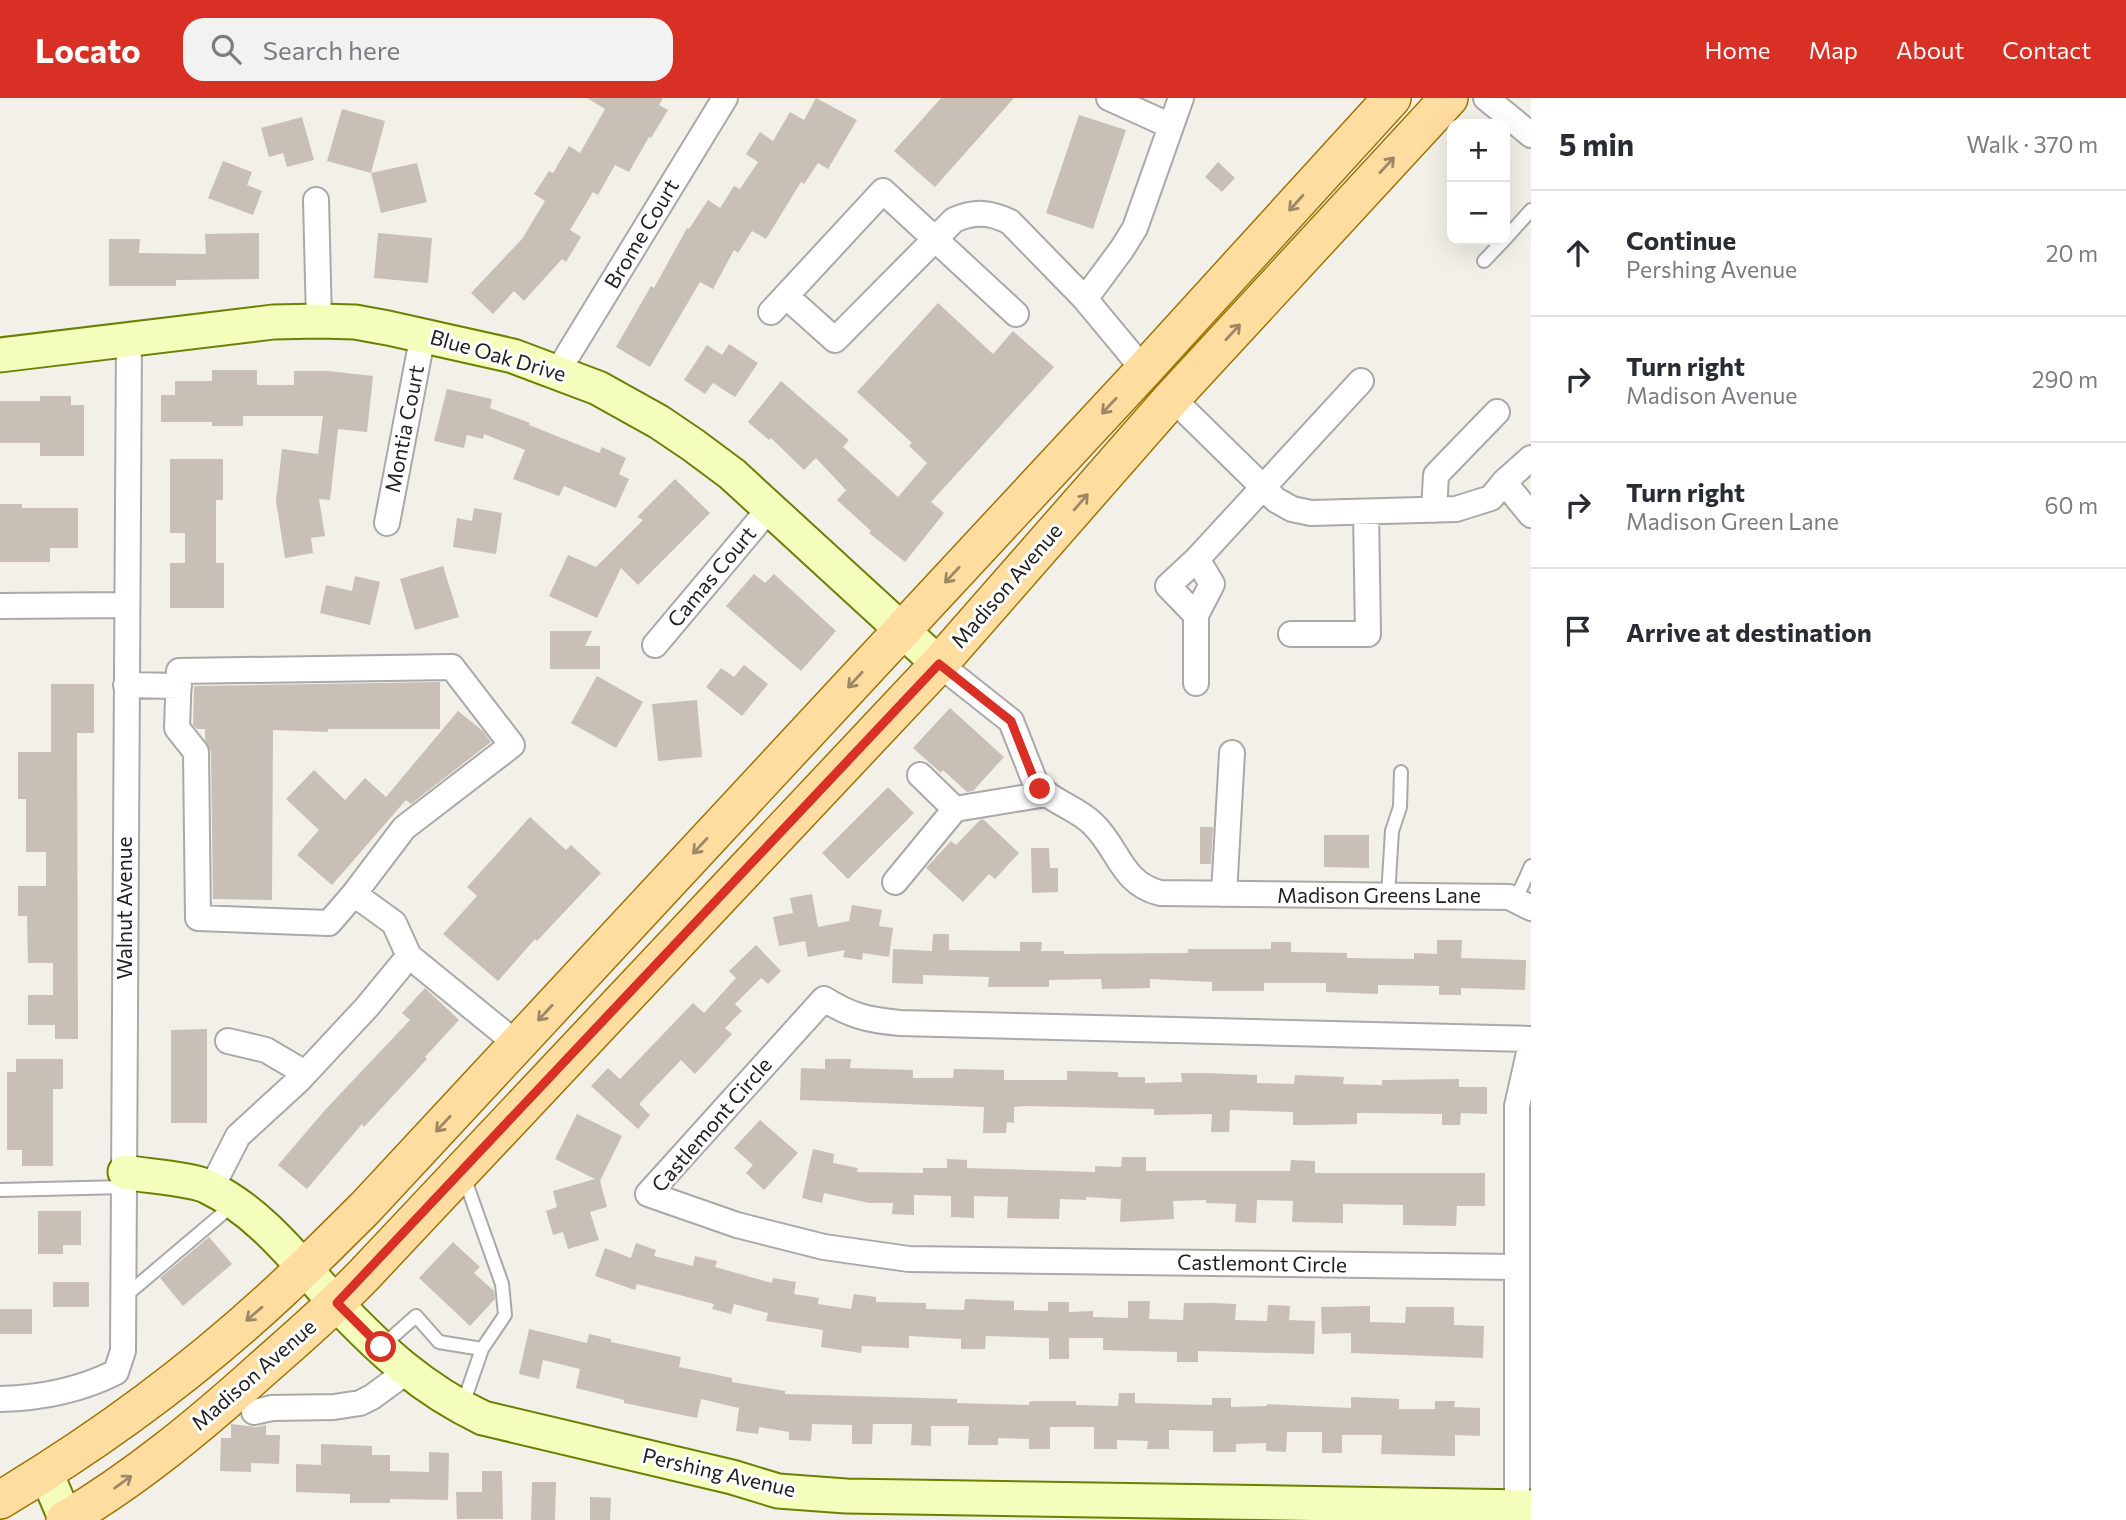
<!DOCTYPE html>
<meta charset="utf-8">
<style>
:root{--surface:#fff;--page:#f2f2f3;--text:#2b2b33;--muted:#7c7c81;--line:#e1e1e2;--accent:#d93025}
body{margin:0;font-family:Commissioner,sans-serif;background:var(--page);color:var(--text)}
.controls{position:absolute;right:21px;top:21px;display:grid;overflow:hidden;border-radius:14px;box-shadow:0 7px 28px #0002}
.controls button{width:63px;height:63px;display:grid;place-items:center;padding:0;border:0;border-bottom:2px solid var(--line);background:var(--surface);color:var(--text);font:35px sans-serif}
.stop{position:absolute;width:21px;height:21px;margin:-16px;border:5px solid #d93025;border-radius:50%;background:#fff}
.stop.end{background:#d93025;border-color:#fff;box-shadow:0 2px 7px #0008}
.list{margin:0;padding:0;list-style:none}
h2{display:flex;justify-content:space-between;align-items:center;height:91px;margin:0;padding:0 28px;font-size:30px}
h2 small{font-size:23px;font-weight:400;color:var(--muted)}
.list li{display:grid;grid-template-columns:46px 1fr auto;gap:21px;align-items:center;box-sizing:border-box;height:126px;padding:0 28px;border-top:2px solid var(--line)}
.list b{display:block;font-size:26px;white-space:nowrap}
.list p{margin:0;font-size:23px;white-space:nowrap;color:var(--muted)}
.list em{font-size:23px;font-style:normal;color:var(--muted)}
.icon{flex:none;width:38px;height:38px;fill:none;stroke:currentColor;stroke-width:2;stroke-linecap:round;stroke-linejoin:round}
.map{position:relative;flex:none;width:1531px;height:1422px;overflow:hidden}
header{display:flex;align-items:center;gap:42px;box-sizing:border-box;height:98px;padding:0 35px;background:var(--accent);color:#fff}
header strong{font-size:33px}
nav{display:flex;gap:38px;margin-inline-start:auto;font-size:24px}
.search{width:490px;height:63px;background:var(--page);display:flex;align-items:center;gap:18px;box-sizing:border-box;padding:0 24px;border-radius:21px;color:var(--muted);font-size:26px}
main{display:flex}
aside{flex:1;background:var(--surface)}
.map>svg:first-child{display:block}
.building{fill:#c8c0b7}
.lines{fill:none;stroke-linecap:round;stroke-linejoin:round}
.lane-casing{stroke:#a9a9a9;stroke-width:16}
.street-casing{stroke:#a9a9a9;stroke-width:28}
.secondary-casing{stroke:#6b8100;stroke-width:37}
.primary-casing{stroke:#9f7500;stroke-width:40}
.lane{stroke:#fff;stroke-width:12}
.street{stroke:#fff;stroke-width:24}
.secondary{stroke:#f5fdbc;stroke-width:33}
.primary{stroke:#ffdca0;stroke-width:37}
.oneway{stroke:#9c8867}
.route{stroke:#d93025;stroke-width:9}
.labels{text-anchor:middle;stroke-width:6;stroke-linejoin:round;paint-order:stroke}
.street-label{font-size:21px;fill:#222;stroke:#fff}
</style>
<header>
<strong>Locato</strong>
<div class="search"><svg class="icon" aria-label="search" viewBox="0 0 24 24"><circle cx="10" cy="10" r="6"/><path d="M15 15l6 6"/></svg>Search here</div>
<nav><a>Home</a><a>Map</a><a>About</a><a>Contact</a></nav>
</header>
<main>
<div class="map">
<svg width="1531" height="1422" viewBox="0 0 1531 1422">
<rect width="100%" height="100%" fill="#f2f0e8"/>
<path class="building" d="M 587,0 L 663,0 L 659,7 L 668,12 L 651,40 L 649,39 L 629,74 L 615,67 L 598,97 L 593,94 L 570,132 L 581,139 L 566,164 L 562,161 L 524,203 L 514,193 L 493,216 L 471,195 L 522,141 L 545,103 L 534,96 L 549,73 L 553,75 L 569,48 L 580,55 L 605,11 Z
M 816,0 L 857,22 L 828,71 L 818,65 L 804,86 L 801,84 L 766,141 L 752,133 L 738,155 L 734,152 L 713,191 L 700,184 L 650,269 L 616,249 L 651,188 L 654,190 L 687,130 L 689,131 L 708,102 L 720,110 L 734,88 L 740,91 L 758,64 L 746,56 L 760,34 L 773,43 L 790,14 L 804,22 Z
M 941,0 L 1014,0 L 935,89 L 894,53 Z
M 342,11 L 385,23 L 371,75 L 327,63 Z
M 1079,17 L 1126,32 L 1093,131 L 1046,115 Z
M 302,19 L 314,62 L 287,69 L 283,55 L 269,59 L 261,30 Z
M 223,63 L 252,74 L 247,87 L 262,93 L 253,117 L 208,100 Z
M 1218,64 L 1235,80 L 1222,94 L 1205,79 Z
M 417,65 L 427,104 L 381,115 L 371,75 Z
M 259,135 L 259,181 L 176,182 L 176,188 L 109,188 L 109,141 L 140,141 L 139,155 L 206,156 L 205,136 Z
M 378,135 L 432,140 L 428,185 L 374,180 Z
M 938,205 L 993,256 L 1013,233 L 1054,269 L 931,404 L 944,415 L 905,464 L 869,435 L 871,433 L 837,402 L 846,392 L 816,360 L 804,372 L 771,340 L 769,342 L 748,324 L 781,283 L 849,342 L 843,349 L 898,399 L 927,365 L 909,348 L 912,345 L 857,294 Z
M 729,246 L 758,265 L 735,299 L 713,285 L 705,296 L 684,282 L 707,247 L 722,257 Z
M 212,272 L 257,272 L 257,287 L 294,287 L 294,273 L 328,273 L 373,278 L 367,334 L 338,331 L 330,402 L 319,401 L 325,438 L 311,440 L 313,455 L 285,460 L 276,403 L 282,351 L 318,356 L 323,318 L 243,318 L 243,328 L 212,328 L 212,324 L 161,324 L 161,297 L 175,297 L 175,283 L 212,283 Z
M 447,291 L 492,301 L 490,310 L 530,325 L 529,327 L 599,355 L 602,349 L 626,360 L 619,376 L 629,381 L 616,410 L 564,388 L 559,398 L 513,381 L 525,352 L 484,336 L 483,341 L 467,337 L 464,350 L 434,343 Z
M 40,298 L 71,298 L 71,307 L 84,307 L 84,358 L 40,358 L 40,345 L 0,345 L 0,303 L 40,303 Z
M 170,361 L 223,361 L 223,402 L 216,402 L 216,465 L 224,465 L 224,510 L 170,510 L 170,465 L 185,465 L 185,435 L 170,435 Z
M 675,381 L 710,415 L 638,487 L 621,470 L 597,520 L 549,498 L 568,457 L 596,469 L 643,422 L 637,419 Z
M 0,406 L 22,406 L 22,410 L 78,410 L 78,450 L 50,450 L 50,464 L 0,464 Z
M 474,410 L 502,415 L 496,456 L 453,449 L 457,420 L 472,423 Z
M 443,468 L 459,519 L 415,532 L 400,481 Z
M 754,476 L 765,485 L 774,476 L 836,533 L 801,573 L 726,508 Z
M 355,478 L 380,484 L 370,527 L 320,515 L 326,487 L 352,493 Z
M 550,533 L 592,533 L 585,548 L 600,548 L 600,571 L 550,571 Z
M 744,567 L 768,586 L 742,618 L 706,589 L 721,570 L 734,579 Z
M 597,578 L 643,604 L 616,650 L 571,625 Z
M 440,584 L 440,631 L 328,631 L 328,634 L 273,632 L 272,802 L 213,801 L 211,654 L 205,642 L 205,631 L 197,631 L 193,627 L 194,588 Z
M 51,586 L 94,586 L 94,635 L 77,635 L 78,941 L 55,941 L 55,927 L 28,927 L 28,897 L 53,897 L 53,865 L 28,865 L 27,818 L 18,818 L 18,788 L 46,788 L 46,754 L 26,754 L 26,701 L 18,701 L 18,654 L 51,654 Z
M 697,602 L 702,659 L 658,663 L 652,606 Z
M 950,610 L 1004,659 L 973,693 L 967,694 L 943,672 L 941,675 L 913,650 Z
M 458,613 L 483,633 L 491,644 L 411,706 L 406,702 L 332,787 L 297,757 L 319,732 L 286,701 L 314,672 L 345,702 L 365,680 L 386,699 Z
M 888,689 L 914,715 L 848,781 L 822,755 Z
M 530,719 L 566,752 L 571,747 L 601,775 L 537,843 L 535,841 L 498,883 L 443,836 L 477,798 L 467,789 Z
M 983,721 L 1019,755 L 995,781 L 989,776 L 963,804 L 926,770 L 951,743 L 956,747 L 980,722 Z
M 1200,729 L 1213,729 L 1211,766 L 1200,766 Z
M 1324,737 L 1369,737 L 1369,770 L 1324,769 Z
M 1031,750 L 1049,750 L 1050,770 L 1058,770 L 1058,794 L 1032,795 Z
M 812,796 L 818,829 L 849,823 L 852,807 L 882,812 L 879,828 L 893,830 L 889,859 L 863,855 L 862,862 L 843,859 L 845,852 L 808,859 L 805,843 L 779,848 L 773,819 L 793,815 L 790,800 Z
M 933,836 L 949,836 L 949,852 L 1020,853 L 1020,844 L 1042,844 L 1041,853 L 1064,853 L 1064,856 L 1188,855 L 1188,851 L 1271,851 L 1271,844 L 1291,844 L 1291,854 L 1347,855 L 1347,860 L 1414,861 L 1414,855 L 1437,856 L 1437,842 L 1462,842 L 1461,860 L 1526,862 L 1525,892 L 1461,890 L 1461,897 L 1439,897 L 1439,888 L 1378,887 L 1378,896 L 1326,894 L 1326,885 L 1264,885 L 1264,893 L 1212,893 L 1212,884 L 1150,881 L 1150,890 L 1102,891 L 1101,881 L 1049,882 L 1049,889 L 988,889 L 989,879 L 923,877 L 923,886 L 892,885 L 893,851 L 932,853 Z
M 756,847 L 781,873 L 768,886 L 761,880 L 735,906 L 742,913 L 725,930 L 732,936 L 695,976 L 681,962 L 639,1006 L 650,1017 L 638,1031 L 591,988 L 608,970 L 620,981 L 693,905 L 704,915 L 736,880 L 729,873 Z
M 425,890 L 459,922 L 425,959 L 427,961 L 364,1029 L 362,1026 L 307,1091 L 278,1067 L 325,1012 L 410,922 L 402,915 Z
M 207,931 L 207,1025 L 171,1025 L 171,932 Z
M 16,961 L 63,961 L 63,991 L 53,991 L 53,1068 L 22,1068 L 22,1052 L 7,1052 L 7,974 L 16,974 Z
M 825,961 L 851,961 L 850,970 L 913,972 L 913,980 L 953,980 L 954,971 L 1004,972 L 1004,982 L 1067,982 L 1067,973 L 1118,974 L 1118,979 L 1145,979 L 1145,985 L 1182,984 L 1181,975 L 1203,975 L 1257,977 L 1257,985 L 1294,986 L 1295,977 L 1344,979 L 1343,986 L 1382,987 L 1382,982 L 1459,981 L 1459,989 L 1487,989 L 1487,1016 L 1461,1015 L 1460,1027 L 1442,1027 L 1442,1016 L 1368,1015 L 1357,1015 L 1357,1026 L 1312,1027 L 1293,1027 L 1293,1014 L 1230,1012 L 1229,1034 L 1211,1034 L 1212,1016 L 1154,1017 L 1154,1011 L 1028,1008 L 1014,1009 L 1014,1025 L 1007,1024 L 1006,1035 L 983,1035 L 984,1009 L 800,1002 L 801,970 L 825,971 Z
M 577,1016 L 622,1038 L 600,1083 L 607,1109 L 590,1114 L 599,1142 L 568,1151 L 563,1134 L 553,1137 L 546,1113 L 557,1109 L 553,1093 L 595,1081 L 555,1061 Z
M 760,1022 L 798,1055 L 764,1092 L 746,1075 L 753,1067 L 734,1050 Z
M 813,1051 L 834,1056 L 833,1065 L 858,1070 L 857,1074 L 923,1075 L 923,1070 L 947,1070 L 947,1061 L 967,1062 L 967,1070 L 1095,1074 L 1095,1068 L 1121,1069 L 1122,1059 L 1146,1059 L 1146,1073 L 1290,1073 L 1291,1062 L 1315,1063 L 1315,1075 L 1485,1075 L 1485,1108 L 1457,1108 L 1456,1128 L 1403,1127 L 1403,1107 L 1343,1106 L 1343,1125 L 1292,1124 L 1293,1103 L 1257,1102 L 1256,1125 L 1235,1124 L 1236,1106 L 1206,1105 L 1206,1102 L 1173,1103 L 1174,1121 L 1120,1124 L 1121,1101 L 1086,1099 L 1086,1102 L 1060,1101 L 1059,1121 L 1007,1120 L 1008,1099 L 974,1098 L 974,1120 L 951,1119 L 951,1098 L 914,1097 L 914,1117 L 892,1116 L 893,1105 L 869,1105 L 824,1095 L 822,1105 L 802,1100 Z
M 38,1113 L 81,1113 L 81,1147 L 63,1147 L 63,1156 L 38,1156 Z
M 209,1139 L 232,1166 L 183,1208 L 160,1180 Z
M 453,1144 L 480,1169 L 474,1175 L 494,1193 L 495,1201 L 470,1228 L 419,1180 Z
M 636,1145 L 656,1152 L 654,1158 L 693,1168 L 695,1158 L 717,1163 L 715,1169 L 772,1185 L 773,1180 L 796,1184 L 794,1196 L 819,1200 L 818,1206 L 851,1211 L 854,1196 L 876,1199 L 876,1204 L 926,1205 L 926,1211 L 964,1212 L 965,1201 L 1014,1203 L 1014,1212 L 1048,1213 L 1048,1204 L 1069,1204 L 1069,1214 L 1093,1213 L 1093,1219 L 1128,1220 L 1128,1203 L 1150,1203 L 1149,1221 L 1183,1222 L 1184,1205 L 1213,1205 L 1236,1206 L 1235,1222 L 1267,1223 L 1268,1207 L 1290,1208 L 1289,1222 L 1315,1223 L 1314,1256 L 1198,1253 L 1198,1264 L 1177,1264 L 1177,1254 L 1103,1252 L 1103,1240 L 1069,1240 L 1069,1261 L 1049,1261 L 1049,1240 L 986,1238 L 985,1251 L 961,1251 L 961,1241 L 909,1238 L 909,1250 L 862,1248 L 861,1255 L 821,1249 L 823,1232 L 766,1223 L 768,1215 L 734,1206 L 731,1216 L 712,1211 L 714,1206 L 637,1186 L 635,1192 L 595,1178 L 605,1150 L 631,1160 Z
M 53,1184 L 89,1184 L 89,1209 L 53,1209 Z
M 1370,1208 L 1370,1224 L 1405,1225 L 1406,1209 L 1454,1209 L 1454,1227 L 1484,1228 L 1483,1260 L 1351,1255 L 1351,1235 L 1322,1236 L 1321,1209 Z
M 0,1211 L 32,1211 L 32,1236 L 0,1236 Z
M 529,1231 L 587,1245 L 589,1236 L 611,1241 L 611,1244 L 681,1259 L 679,1269 L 732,1280 L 732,1284 L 785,1293 L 785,1296 L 957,1301 L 957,1305 L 1029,1307 L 1029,1304 L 1033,1303 L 1076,1303 L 1076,1307 L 1118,1308 L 1119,1295 L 1135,1295 L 1135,1305 L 1212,1307 L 1212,1300 L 1231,1300 L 1231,1309 L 1267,1308 L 1267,1306 L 1351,1310 L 1351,1299 L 1399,1301 L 1399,1311 L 1435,1311 L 1435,1303 L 1455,1303 L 1454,1309 L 1480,1310 L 1480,1338 L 1455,1337 L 1455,1358 L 1381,1356 L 1382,1337 L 1342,1337 L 1342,1355 L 1322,1355 L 1322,1334 L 1287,1334 L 1286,1354 L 1266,1353 L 1266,1345 L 1236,1346 L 1236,1354 L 1213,1354 L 1213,1333 L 1169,1332 L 1169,1351 L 1147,1351 L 1148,1343 L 1117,1342 L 1117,1351 L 1094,1351 L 1094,1329 L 1050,1329 L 1050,1351 L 1029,1351 L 1029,1341 L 998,1340 L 998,1347 L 968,1347 L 969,1328 L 931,1328 L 931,1348 L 911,1347 L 912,1326 L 873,1326 L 872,1346 L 852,1346 L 852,1327 L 812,1326 L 811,1343 L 789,1342 L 789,1334 L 759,1329 L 758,1336 L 736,1333 L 739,1310 L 701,1301 L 697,1320 L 624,1305 L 624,1302 L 576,1290 L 580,1271 L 543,1262 L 539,1281 L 519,1276 Z
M 231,1326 L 257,1329 L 266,1327 L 266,1337 L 280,1337 L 279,1366 L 251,1365 L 251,1374 L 220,1373 L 221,1340 L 231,1340 Z
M 321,1346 L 372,1348 L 372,1357 L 390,1357 L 390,1373 L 429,1374 L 429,1354 L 449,1355 L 448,1402 L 390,1401 L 390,1405 L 350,1405 L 350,1396 L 296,1394 L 296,1366 L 321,1367 Z
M 482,1373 L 502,1373 L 503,1421 L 457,1421 L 456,1394 L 482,1394 Z
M 532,1384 L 556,1384 L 555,1422 L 531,1422 Z
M 590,1399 L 611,1400 L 610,1422 L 590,1422 Z"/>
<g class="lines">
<g class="lane-casing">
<path id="lane" d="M 1505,141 L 1531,112
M 1484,163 L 1504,142
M 1388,798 L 1392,733 L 1400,709 L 1401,674
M 1516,801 L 1531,768
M 0,1092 L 125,1089
M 124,1199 L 235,1105
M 381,1249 L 416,1218 L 439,1244 L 482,1251
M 463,1306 L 482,1251 L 505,1217 L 502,1186 L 464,1079"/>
</g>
<g class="street-casing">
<path id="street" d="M 1109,0 L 1171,28
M 1486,0 L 1531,37
M 316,102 L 319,223
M 786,198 L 835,242 L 954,122 C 975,113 990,114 1010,124 L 1085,201 L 1144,272
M 1085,201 L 1122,151 L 1135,130 L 1181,0
M 771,214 L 883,93 L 1016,216
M 558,273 L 725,0
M 1172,300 L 1276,402 L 1292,411 L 1311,415 L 1456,411 L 1491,400 L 1504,384 L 1531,360
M 1504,384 L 1531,417
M 1434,412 L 1436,377 L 1497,314
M 387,425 L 423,236
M 1197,461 L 1168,488 L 1196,517 L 1212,486 L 1197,461 L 1361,283
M 0,508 L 126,507
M 1196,517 L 1196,585
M 1291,536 L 1368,536 L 1366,414
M 655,547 L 769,411
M 939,566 L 1011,623 L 1035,684 C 1050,704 1076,709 1093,726 C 1119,751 1121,785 1160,795 L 1509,799 L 1531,810
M 126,587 L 179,588
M 920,677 L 955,711
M 895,784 L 955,711 L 1046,696
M 354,796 L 329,825 L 198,820 L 196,654 L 177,630 L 179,573 L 452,569 L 512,647 L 404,730 L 354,796 L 394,825 L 409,858
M 1224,796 L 1232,655
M 228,943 L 266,952 L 305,975
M 211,1091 L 238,1038 L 298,983 L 367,909 L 409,858 L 517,946
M 1516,1169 L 909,1161 L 824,1149 L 737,1127 L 648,1096 L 824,901 C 851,918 868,922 900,925 L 1531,941
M 0,1301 C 39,1300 81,1292 116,1274 L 123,1253 L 129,240
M 254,1314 L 272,1310 L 334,1309 L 360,1305 L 372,1299 L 406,1274
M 1517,1409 L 1517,1008 L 1531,946"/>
</g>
<g class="secondary-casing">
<path id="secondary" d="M 0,257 L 273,224 L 319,223 L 355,224 L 388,230 L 513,258 L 598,290 L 659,324 L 693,347 L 732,376 L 939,566
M 125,1074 C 144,1078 193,1081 208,1089 C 260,1114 296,1162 334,1203 C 380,1252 422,1291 483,1320 L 732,1379 L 778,1393 L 846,1398 L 1531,1409
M 46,1375 L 66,1422"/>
</g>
<g class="primary-casing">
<path id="primary" d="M 0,1402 C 99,1343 193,1274 278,1195 C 308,1167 337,1138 366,1109 L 1144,272 L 1392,0
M 65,1422 C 136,1380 200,1327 261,1272 C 296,1241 331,1211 364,1177 L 939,566 L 1172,300 L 1449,0"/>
</g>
<use href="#lane" class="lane"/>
<use href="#street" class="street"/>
<use href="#secondary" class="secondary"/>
<use href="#primary" class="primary"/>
</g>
<defs><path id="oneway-shaft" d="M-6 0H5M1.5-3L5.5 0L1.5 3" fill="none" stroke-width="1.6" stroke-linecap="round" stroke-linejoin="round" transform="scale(1.75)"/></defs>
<g class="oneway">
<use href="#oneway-shaft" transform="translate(1387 67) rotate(-47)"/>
<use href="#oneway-shaft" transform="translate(1296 105) rotate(132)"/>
<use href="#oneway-shaft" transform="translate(1233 234) rotate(-47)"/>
<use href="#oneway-shaft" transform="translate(1109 308) rotate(133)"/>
<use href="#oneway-shaft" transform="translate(1081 404) rotate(-49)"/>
<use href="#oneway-shaft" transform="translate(952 477) rotate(133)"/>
<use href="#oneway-shaft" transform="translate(855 582) rotate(133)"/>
<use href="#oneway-shaft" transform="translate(700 748) rotate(133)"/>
<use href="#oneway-shaft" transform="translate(545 915) rotate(133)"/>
<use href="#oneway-shaft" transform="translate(443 1026) rotate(133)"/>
<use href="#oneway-shaft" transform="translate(254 1216) rotate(139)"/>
<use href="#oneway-shaft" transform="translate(123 1384) rotate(-36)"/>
</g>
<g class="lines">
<path class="route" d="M 381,1249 L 337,1205 L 939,566 L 1011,623 L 1035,684 L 1040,691"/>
</g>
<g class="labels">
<g class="street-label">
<text transform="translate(642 136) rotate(-59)" y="7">Brome Court</text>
<text transform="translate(498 258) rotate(16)" y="7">Blue Oak Drive</text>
<text transform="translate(405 331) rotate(-79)" y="7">Montia Court</text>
<text transform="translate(712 479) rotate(-50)" y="7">Camas Court</text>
<text transform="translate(1007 488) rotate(-49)" y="7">Madison Avenue</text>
<text x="1379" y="805">Madison Greens Lane</text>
<text transform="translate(125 810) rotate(-90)" y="7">Walnut Avenue</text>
<text transform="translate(712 1027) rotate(-49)" y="7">Castlemont Circle</text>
<text transform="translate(1262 1166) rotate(1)" y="7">Castlemont Circle</text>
<text transform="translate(254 1277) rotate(-41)" y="7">Madison Avenue</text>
<text transform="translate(719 1375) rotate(13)" y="7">Pershing Avenue</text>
</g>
</g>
</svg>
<div class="controls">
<button>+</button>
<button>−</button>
</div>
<div class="stop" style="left:381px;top:1249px"></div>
<div class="stop end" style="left:1040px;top:691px"></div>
</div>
<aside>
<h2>5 min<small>Walk · 370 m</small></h2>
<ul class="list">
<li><svg class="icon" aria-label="ahead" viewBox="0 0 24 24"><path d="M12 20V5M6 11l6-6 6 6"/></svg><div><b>Continue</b><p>Pershing Avenue</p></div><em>20 m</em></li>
<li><svg class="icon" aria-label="right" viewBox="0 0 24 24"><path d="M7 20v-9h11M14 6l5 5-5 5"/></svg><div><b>Turn right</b><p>Madison Avenue</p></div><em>290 m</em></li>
<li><svg class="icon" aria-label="right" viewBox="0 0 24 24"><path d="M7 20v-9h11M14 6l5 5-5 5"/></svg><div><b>Turn right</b><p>Madison Green Lane</p></div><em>60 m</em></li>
<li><svg class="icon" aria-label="arrive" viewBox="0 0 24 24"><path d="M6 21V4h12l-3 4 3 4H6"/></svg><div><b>Arrive at destination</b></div></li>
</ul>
</aside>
</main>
